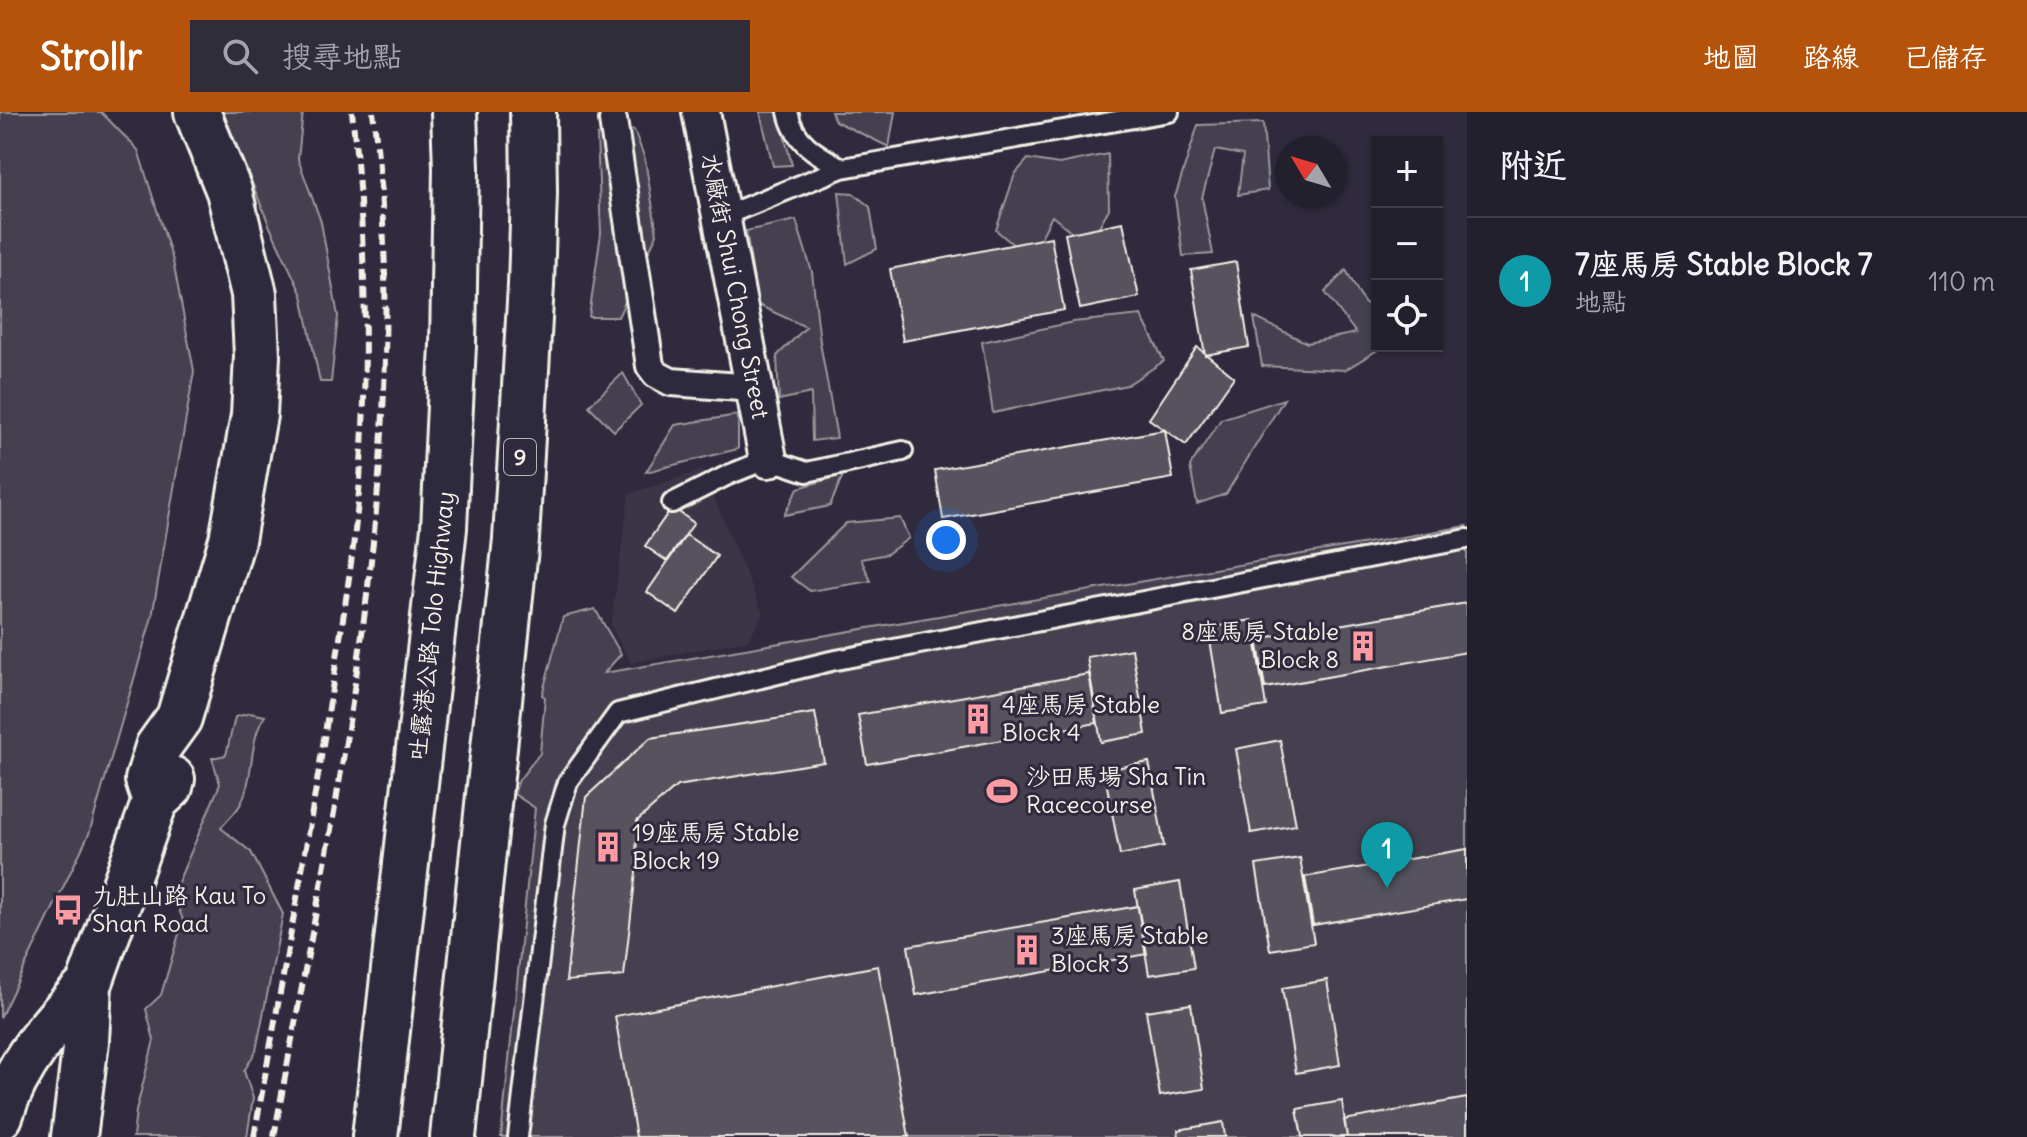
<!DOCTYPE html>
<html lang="zh-TW">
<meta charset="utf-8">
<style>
:root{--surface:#23202e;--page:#2f2d3a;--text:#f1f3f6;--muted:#a3a3aa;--line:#403e4a;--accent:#b45309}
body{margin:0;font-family:Delius,"LXGW WenKai TC",sans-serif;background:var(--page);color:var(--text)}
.controls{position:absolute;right:24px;top:24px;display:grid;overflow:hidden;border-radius:0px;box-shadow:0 2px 6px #0004}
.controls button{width:72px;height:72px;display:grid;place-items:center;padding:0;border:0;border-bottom:2px solid var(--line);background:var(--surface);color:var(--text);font:40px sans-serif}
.compass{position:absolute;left:1275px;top:24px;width:72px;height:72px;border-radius:50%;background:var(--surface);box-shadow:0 2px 6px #0004;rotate:308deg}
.you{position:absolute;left:946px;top:428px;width:28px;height:28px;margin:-20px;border:6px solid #fff;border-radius:50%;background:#1a73e8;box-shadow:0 0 0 12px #1a73e833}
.badge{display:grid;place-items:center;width:52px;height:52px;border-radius:50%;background:var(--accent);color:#fff;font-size:26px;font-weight:700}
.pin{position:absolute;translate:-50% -66px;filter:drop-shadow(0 2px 4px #0008)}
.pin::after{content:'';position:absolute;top:42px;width:28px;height:24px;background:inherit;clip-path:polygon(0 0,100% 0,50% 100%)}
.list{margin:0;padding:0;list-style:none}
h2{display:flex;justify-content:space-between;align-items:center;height:104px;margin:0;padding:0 32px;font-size:34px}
h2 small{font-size:26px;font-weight:400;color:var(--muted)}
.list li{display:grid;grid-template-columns:52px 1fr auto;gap:24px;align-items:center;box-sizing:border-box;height:128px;padding:0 32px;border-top:2px solid var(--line)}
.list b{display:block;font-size:30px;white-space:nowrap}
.list p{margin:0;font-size:26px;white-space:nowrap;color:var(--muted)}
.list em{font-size:26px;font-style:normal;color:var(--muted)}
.icon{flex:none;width:44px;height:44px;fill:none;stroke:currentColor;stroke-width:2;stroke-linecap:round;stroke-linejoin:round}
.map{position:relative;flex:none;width:1467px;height:1025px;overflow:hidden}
header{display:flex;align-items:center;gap:48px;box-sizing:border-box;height:112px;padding:0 40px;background:var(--accent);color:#fff}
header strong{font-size:38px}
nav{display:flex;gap:44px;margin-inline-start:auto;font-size:28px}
.search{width:560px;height:72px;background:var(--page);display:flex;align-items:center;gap:20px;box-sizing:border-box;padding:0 28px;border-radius:0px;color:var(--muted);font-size:30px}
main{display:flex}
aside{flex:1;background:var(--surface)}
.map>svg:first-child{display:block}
.built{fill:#3b3647}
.green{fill:#454050;stroke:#9c989c;stroke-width:2}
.building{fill:#56525f;stroke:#f4f1e8;stroke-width:2}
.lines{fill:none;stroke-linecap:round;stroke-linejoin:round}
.service-casing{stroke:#f4f1e8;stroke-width:24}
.pedestrian-casing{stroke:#f4f1e8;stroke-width:32}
.minor-casing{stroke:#f4f1e8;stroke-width:42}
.secondary-casing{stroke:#f4f1e8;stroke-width:50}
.motorway-casing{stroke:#f4f1e8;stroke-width:50}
.service{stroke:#2f2a3d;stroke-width:18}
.pedestrian{stroke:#2f2a3d;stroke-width:26}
.minor{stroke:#2f2a3d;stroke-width:36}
.secondary{stroke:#2f2a3d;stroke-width:44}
.motorway{stroke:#2f2a3d;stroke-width:44}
.rail{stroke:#f4f1e8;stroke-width:6;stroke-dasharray:12 6;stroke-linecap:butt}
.labels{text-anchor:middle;stroke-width:6;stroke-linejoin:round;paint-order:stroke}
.shield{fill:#2f2a3d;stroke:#b9b5b5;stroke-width:2}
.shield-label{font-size:22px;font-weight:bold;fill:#f4f1e8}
.street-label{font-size:24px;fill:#f4f1e8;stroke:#2f2a3d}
.poi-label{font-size:24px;fill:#f4f1e8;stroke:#2f2a3d;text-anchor:start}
</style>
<header>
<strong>Strollr</strong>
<div class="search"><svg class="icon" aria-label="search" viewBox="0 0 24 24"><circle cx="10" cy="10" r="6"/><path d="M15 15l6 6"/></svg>搜尋地點</div>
<nav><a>地圖</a><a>路線</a><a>已儲存</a></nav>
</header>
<main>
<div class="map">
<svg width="1467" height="1025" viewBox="0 0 1467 1025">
<rect width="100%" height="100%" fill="#2f2a3d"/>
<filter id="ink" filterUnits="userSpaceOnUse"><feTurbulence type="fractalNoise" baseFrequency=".0125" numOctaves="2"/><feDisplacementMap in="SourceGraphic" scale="16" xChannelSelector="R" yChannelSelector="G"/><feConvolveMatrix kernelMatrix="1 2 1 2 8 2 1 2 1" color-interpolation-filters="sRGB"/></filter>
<g filter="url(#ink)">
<path class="built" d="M 702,358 L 763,502 L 748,528 L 631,551 L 611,514 L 629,382 Z"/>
<path class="green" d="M 0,0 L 101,0 L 138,38 L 173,149 L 194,259 L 152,505 L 89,722 L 0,906 Z
M 223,0 L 303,0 L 298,47 L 321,110 L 338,204 L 331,270 L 320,270 L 302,183 L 270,115 Z
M 760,0 L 778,0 L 792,53 L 773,54 Z
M 831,0 L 895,0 L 889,35 L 835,9 Z
M 1263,11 L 1268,78 L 1238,83 L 1243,43 L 1215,38 L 1202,86 L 1213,142 L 1183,144 L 1175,85 L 1198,13 Z
M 634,18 L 645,47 L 657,122 L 618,205 L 589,205 L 601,121 L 597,23 Z
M 1108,42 L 1109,97 L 1088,133 L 1052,104 L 1030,147 L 996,118 L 1015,62 L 1028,47 L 1059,52 Z
M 839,80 L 853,81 L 870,95 L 877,137 L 847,152 Z
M 796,108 L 812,160 L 820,230 L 837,326 L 812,329 L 811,281 L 779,288 L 777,244 L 806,215 L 758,193 L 746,119 Z
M 1346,158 L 1364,191 L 1377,198 L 1377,234 L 1384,234 L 1345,258 L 1262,254 L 1254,205 L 1307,231 L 1356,221 L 1325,180 Z
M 1141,203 L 1164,249 L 1127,273 L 993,301 L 982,230 L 1073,210 Z
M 623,261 L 641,293 L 614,319 L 589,294 Z
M 1284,287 L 1226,382 L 1197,392 L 1190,354 L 1221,307 Z
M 738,303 L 738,337 L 646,360 L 675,313 Z
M 843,363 L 830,394 L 784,403 L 798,376 Z
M 900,406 L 909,426 L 887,442 L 861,447 L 871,469 L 810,479 L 791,465 L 846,411 Z
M 1467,414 L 1467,1025 L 501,1025 L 535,696 L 514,682 L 519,668 L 540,641 L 545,585 L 542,583 L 563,505 L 595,497 L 621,542 L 604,561 Z
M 250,601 L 265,604 C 248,628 255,664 241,691 C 237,700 227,708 221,716 L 251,740 L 283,802 L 256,939 L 244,959 L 253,986 L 247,1025 L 133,1025 L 136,999 L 154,928 L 146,897 L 161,883 L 183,808 L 173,782 L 220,672 L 212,646 L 226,643 L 235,605 Z"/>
<path class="building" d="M 1123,110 L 1139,185 L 1080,197 L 1065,122 Z
M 1051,125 L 1064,198 L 903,229 L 890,157 Z
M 1236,150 L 1249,235 L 1205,243 L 1191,158 Z
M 1197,235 L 1234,265 L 1186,333 L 1149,307 Z
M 1165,318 L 1173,366 L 943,407 L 935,358 Z
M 672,395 L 694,411 L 667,449 L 645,434 Z
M 686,423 L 717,444 L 678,502 L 647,480 Z
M 1467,491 L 1467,540 L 1265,576 L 1257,527 Z
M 1252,508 L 1266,594 L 1222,601 L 1208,516 Z
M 1132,537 L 1146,622 L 1101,630 L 1087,545 Z
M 1089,562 L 1097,611 L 867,652 L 858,603 Z
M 815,601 L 824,650 L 677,674 L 637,709 L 636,760 L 624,864 L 566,869 L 586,685 L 650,626 Z
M 1280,628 L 1296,713 L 1251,721 L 1236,637 Z
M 1149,650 L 1164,734 L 1120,743 L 1104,658 Z
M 1467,737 L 1467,787 L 1313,813 L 1305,765 Z
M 1300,746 L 1314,831 L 1270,838 L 1256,753 Z
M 1180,770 L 1194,856 L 1149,863 L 1135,778 Z
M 1138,794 L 1147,842 L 916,883 L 908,834 Z
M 878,854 L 909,1025 L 636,1025 L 615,904 Z
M 1327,868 L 1340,953 L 1296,961 L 1282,876 Z
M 1191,892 L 1204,977 L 1160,984 L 1146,899 Z
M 1467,986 L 1467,1025 L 1347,1025 L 1344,1008 Z
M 1342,989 L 1347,1025 L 1302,1025 L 1297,997 Z
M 1223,1010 L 1225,1025 L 1179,1025 L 1178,1018 Z"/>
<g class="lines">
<g class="service-casing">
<path id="service" d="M 788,0 C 794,30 816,42 842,56 L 1169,0
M 721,105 L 842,56
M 672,391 L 728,363 L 768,347 L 807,360 L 903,339
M 518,1025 L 555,712 L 568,670 L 618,601 L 831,549 L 1467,427"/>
</g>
<g class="pedestrian-casing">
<path id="pedestrian" d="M 613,8 L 650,254 L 656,262 L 671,270 L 754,276"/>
</g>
<g class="minor-casing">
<path id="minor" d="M 701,0 L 768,347"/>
</g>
<g class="secondary-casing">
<path id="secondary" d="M 155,689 L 148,668 L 158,635 L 179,606 L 232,428 L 254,303 L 257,244 L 254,182 L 229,79 L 197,0
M 0,1004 C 16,952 52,911 89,873
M 74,1025 L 86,929 L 89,873 L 155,689 L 170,675 L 172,667"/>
</g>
<g class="motorway-casing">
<path id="motorway" d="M 375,1025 L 444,416 L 453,233 L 456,56 L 454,0
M 453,1025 L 516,427 L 531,173 L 534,81 L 533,0"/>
</g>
<use href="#service" class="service"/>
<use href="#pedestrian" class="pedestrian"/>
<use href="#minor" class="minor"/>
<use href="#secondary" class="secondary"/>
<use href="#motorway" class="motorway"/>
<path class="rail" d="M 254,1025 C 279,886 305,747 327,608 C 339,532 352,457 359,380 C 369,254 366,126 352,0
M 274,1025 C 335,687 417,345 373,0"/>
</g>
</g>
<defs>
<g id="building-bare" transform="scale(2.4)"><path d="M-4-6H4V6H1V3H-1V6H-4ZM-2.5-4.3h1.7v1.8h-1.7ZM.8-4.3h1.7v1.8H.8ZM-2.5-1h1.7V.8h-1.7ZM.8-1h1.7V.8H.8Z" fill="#ff9aa2" stroke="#2f2a3d" stroke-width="2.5" paint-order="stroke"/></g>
<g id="stadium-bare" transform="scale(2.4)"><path d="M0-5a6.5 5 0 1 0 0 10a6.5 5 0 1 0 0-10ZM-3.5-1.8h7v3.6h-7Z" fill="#ff9aa2" stroke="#2f2a3d" stroke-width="2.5" paint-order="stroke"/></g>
<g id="bus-bare" transform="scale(2.4)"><path d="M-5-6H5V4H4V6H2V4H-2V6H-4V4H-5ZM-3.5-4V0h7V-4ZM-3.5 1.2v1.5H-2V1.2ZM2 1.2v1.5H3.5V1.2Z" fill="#ff9aa2" stroke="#2f2a3d" stroke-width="2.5" paint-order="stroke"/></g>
</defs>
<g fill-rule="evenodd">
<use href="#building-bare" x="1363" y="534"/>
<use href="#building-bare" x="978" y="607"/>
<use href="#stadium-bare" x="1002" y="679"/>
<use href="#building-bare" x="608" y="735"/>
<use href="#bus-bare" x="68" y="798"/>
<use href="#building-bare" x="1027" y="838"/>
</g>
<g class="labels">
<rect class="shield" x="504" y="327" width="32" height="36" rx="6"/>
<g class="shield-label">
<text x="520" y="353">9</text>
</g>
<g class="street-label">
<text transform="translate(735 174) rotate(79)" y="8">水廠街 Shui Chong Street</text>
<text transform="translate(432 514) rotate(-84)" y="8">吐露港公路 Tolo Highway</text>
</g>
<g class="poi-label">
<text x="1339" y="528" text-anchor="end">8座馬房 Stable<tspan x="1339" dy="28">Block 8</tspan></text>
<text x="1002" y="601">4座馬房 Stable<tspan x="1002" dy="28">Block 4</tspan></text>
<text x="1026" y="673">沙田馬場 Sha Tin<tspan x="1026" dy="28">Racecourse</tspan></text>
<text x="632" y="729">19座馬房 Stable<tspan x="632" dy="28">Block 19</tspan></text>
<text x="92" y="792">九肚山路 Kau To<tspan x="92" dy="28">Shan Road</tspan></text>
<text x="1051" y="832">3座馬房 Stable<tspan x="1051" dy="28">Block 3</tspan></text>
</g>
</g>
</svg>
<div class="controls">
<button>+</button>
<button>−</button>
<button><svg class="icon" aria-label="locate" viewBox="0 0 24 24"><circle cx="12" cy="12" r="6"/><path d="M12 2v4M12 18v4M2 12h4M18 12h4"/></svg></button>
</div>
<svg class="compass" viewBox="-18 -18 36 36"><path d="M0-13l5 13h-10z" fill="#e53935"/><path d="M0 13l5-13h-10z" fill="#a3a3aa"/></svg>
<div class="you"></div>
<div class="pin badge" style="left:1387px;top:776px;background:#0f9aa8">1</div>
</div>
<aside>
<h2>附近<small></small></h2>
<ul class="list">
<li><span class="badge" style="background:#0f9aa8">1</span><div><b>7座馬房 Stable Block 7</b><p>地點</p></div><em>110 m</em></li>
</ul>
</aside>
</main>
